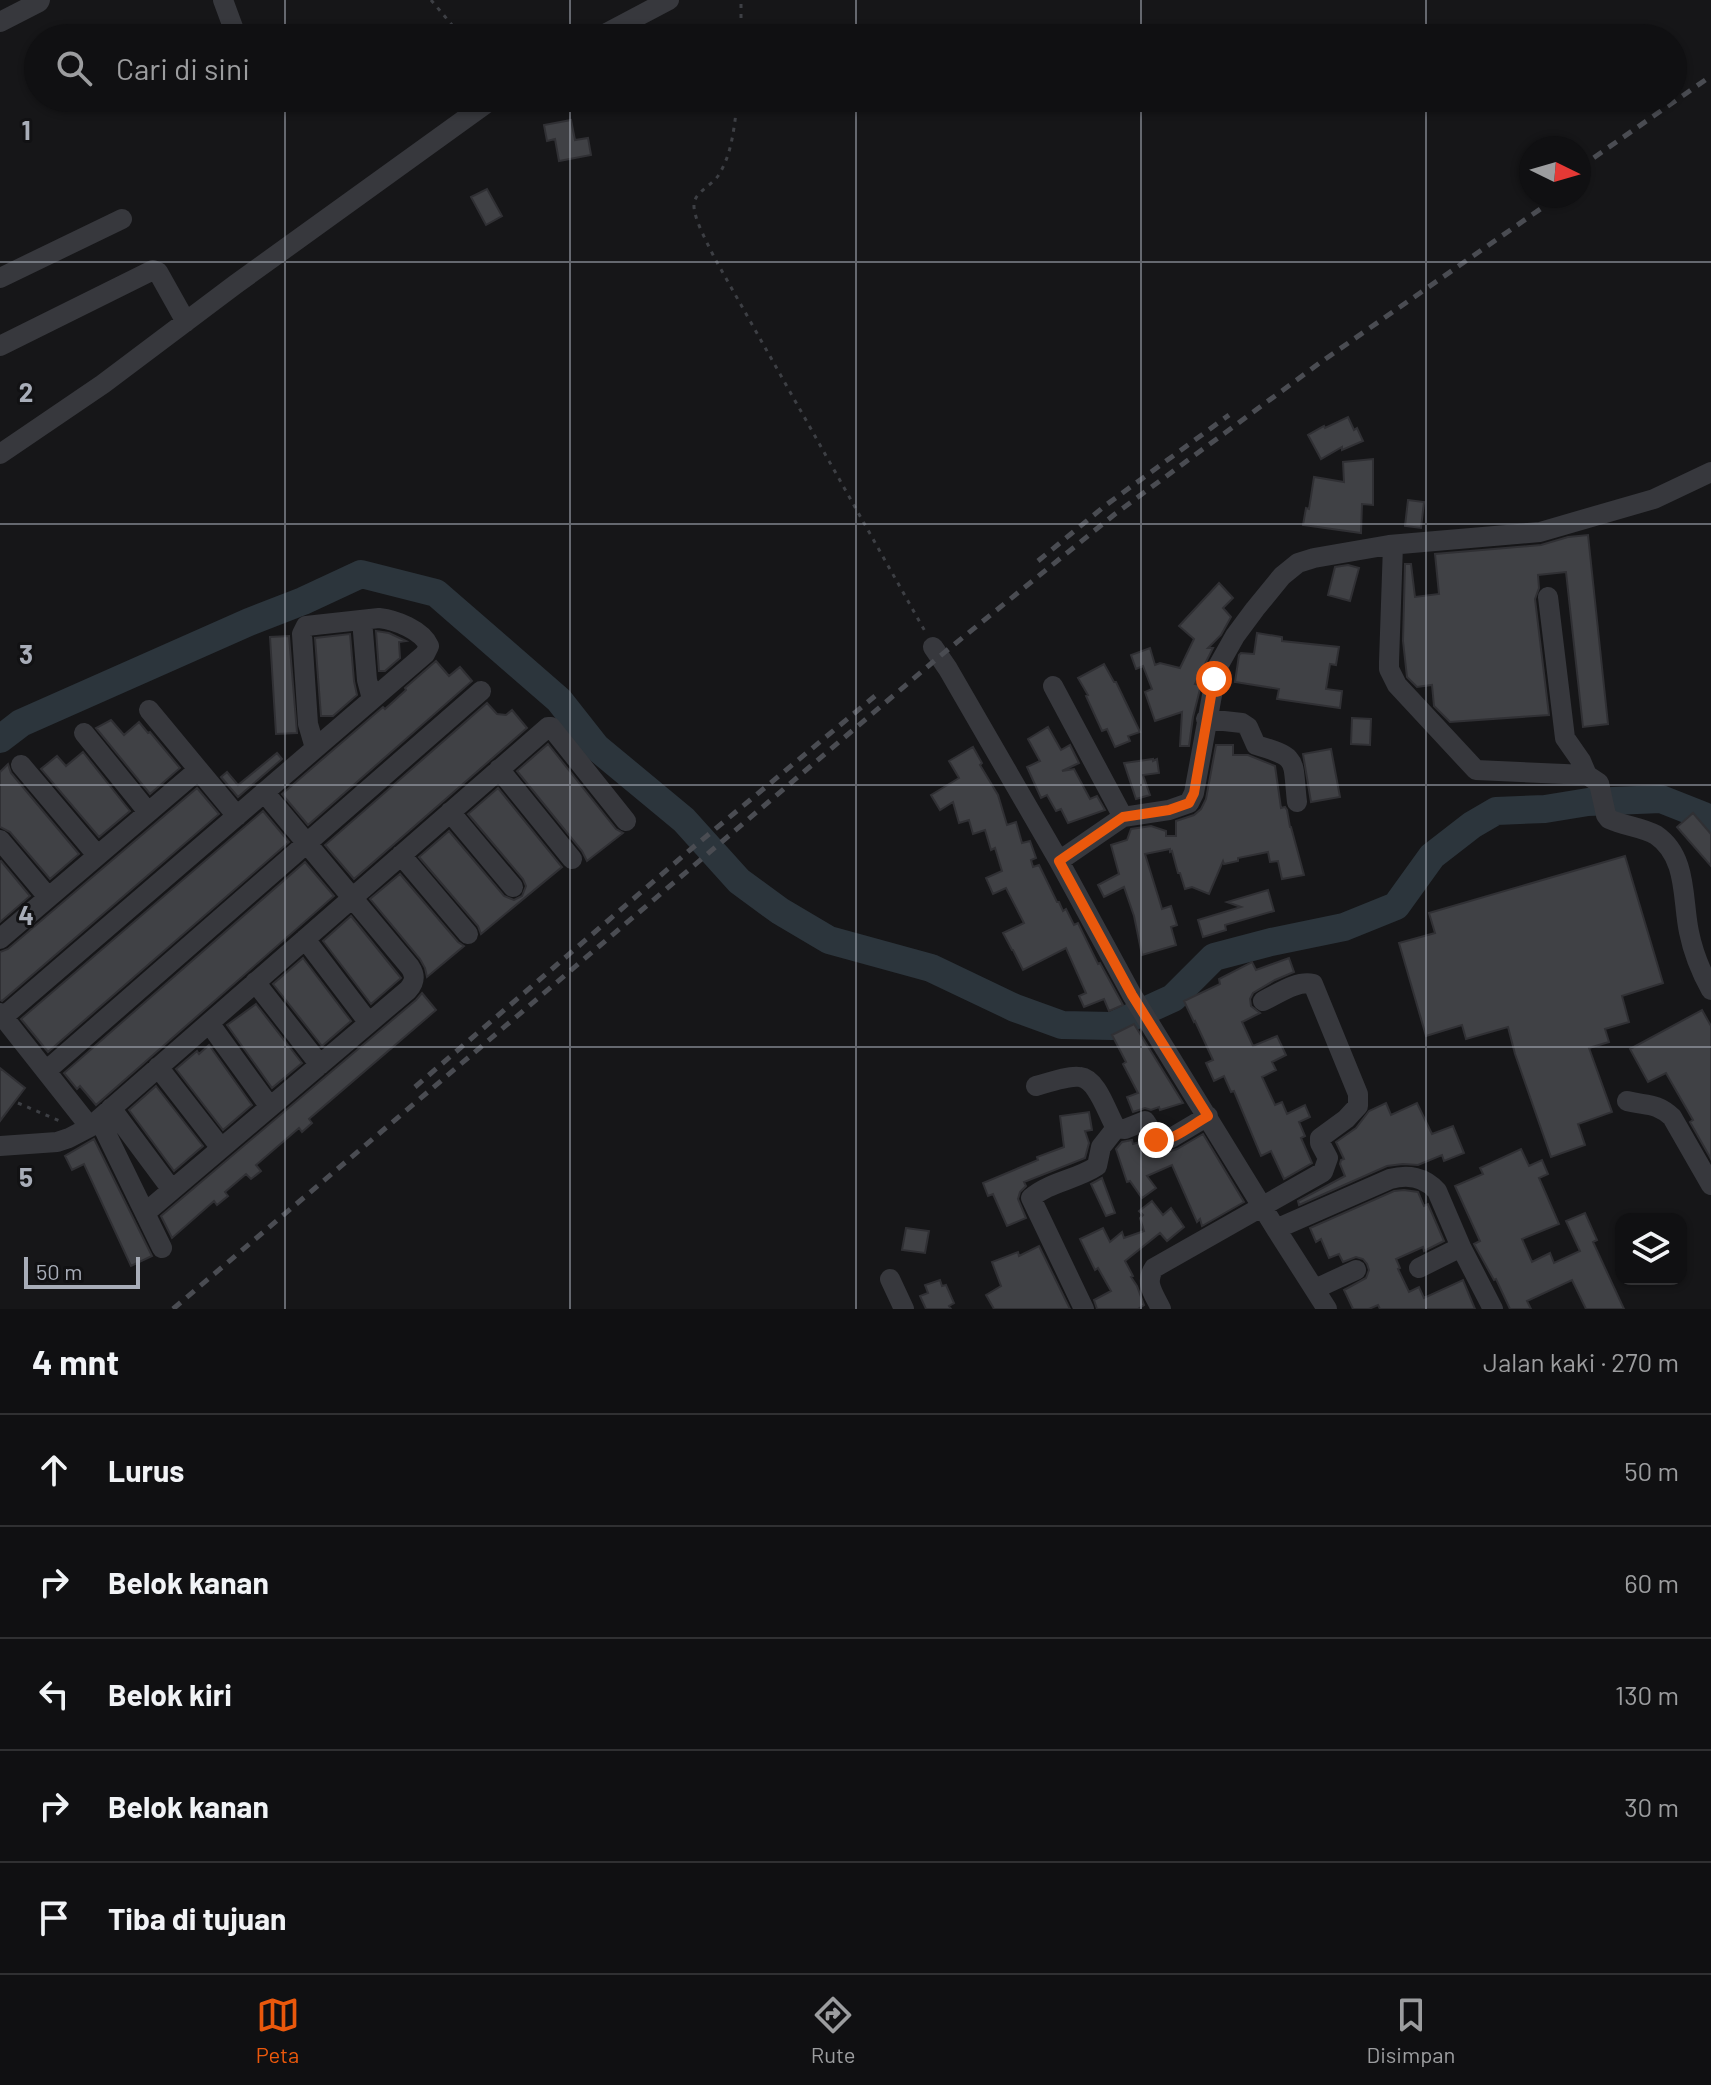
<!DOCTYPE html>
<html lang="id">
<meta charset="utf-8">
<style>
:root{--surface:#101012;--page:#1e1e20;--text:#f1f3f6;--muted:#9c9d9f;--line:#303032;--accent:#ea580c}
body{margin:0;font-family:Barlow,sans-serif;background:var(--page);color:var(--text)}
.controls{position:absolute;right:24px;bottom:24px;display:grid;overflow:hidden;border-radius:16px;box-shadow:0 2px 6px #0004}
.controls button{width:72px;height:72px;display:grid;place-items:center;padding:0;border:0;border-bottom:2px solid var(--line);background:var(--surface);color:var(--text);font:40px sans-serif}
.compass{position:absolute;left:1519px;top:136px;width:72px;height:72px;border-radius:50%;background:var(--surface);box-shadow:0 2px 6px #0004;rotate:95deg}
.scale{position:absolute;left:24px;bottom:20px;width:116px;box-sizing:border-box;padding-left:8px;border:4px solid #a8adb8;border-top:0;font-size:22px;line-height:28px;white-space:nowrap;color:#a8adb8;-webkit-text-stroke:6px #111113;paint-order:stroke}
.stop{position:absolute;width:24px;height:24px;margin:-18px;border:6px solid #ea580c;border-radius:50%;background:#fff}
.stop.end{background:#ea580c;border-color:#fff;box-shadow:0 2px 8px #0008}
.list{margin:0;padding:0;list-style:none}
h2{display:flex;justify-content:space-between;align-items:center;height:104px;margin:0;padding:0 32px;font-size:34px}
h2 small{font-size:26px;font-weight:400;color:var(--muted)}
.list li{display:grid;grid-template-columns:52px 1fr auto;gap:24px;align-items:center;box-sizing:border-box;height:112px;padding:0 32px;border-top:2px solid var(--line)}
.list b{display:block;font-size:30px;white-space:nowrap}
.list em{font-size:26px;font-style:normal;color:var(--muted)}
.icon{flex:none;width:44px;height:44px;fill:none;stroke:currentColor;stroke-width:2;stroke-linecap:round;stroke-linejoin:round}
.map{position:relative;flex:none;width:1711px;height:1309px;overflow:hidden}
.search{position:absolute;background:var(--surface);box-shadow:0 2px 6px #0004;left:24px;right:24px;top:24px;height:88px;display:flex;align-items:center;gap:20px;box-sizing:border-box;padding:0 28px;border-radius:44px;color:var(--muted);font-size:30px}
.sheet{height:664px;background:var(--surface)}
nav{display:flex;justify-content:space-around;align-items:center;box-sizing:border-box;height:112px;border-top:2px solid var(--line);background:var(--surface);font-size:22px;color:var(--muted)}
nav a{display:grid;justify-items:center;gap:4px}
nav .on{color:var(--accent)}
.map>svg:first-child{display:block}
.lines{fill:none;stroke-linecap:round;stroke-linejoin:round}
.river{stroke:#2c353c;stroke-width:28}
.building{fill:#404145;stroke:#303034;stroke-width:2}
.path{stroke:#3d3f44;stroke-width:3;stroke-dasharray:4 6;stroke-linecap:butt}
.minor{stroke:#37383d;stroke-width:20}
.rail{stroke:#4a4c52;stroke-width:5;stroke-dasharray:10 8;stroke-linecap:butt}
.route{stroke:#ea580c;stroke-width:10}
.grid{fill:none;stroke:#a8adb8;stroke-width:2;stroke-opacity:0.55}
.grid-label{font-size:26px;text-anchor:middle;font-weight:bold;fill:#a8adb8;stroke:#111113;stroke-width:6;stroke-linejoin:round;paint-order:stroke}
</style>
<div class="map">
<svg width="1711" height="1309" viewBox="0 0 1711 1309">
<rect width="100%" height="100%" fill="#161618"/>
<g class="lines">
<path class="river" d="M 0,739 L 21,723 L 249,622 L 303,601 L 361,574 L 436,593 L 559,700 L 596,747 L 684,820 L 739,881 L 780,911 L 829,940 L 931,968 L 1015,1008 L 1062,1025 L 1112,1026 L 1173,998 L 1214,957 L 1271,942 L 1344,927 L 1396,906 L 1432,856 L 1472,825 L 1496,811 L 1545,809 L 1588,802 L 1661,799 L 1704,816 L 1711,821"/>
</g>
<path class="building" d="M 571,120 L 575,140 L 588,138 L 591,155 L 559,161 L 555,139 L 547,141 L 544,125 Z
M 487,189 L 502,216 L 486,225 L 471,197 Z
M 1348,417 L 1354,430 L 1357,428 L 1363,441 L 1342,450 L 1342,447 L 1321,459 L 1308,435 L 1324,426 L 1325,428 Z
M 1373,459 L 1373,505 L 1362,504 L 1361,533 L 1303,525 L 1306,508 L 1309,509 L 1314,477 L 1344,482 L 1343,462 Z
M 1408,500 L 1424,502 L 1421,528 L 1405,526 Z
M 1588,535 L 1608,724 L 1583,727 L 1566,572 L 1538,575 L 1539,588 L 1535,599 L 1549,715 L 1450,722 L 1434,706 L 1432,685 L 1417,687 L 1407,677 L 1403,641 L 1405,564 L 1411,564 L 1415,597 L 1439,594 L 1435,554 L 1541,545 L 1568,537 Z
M 1348,565 L 1359,568 L 1350,601 L 1328,595 L 1335,567 Z
M 1219,583 L 1233,598 L 1223,608 L 1231,617 L 1221,635 L 1208,648 L 1213,648 L 1195,684 L 1201,685 L 1193,717 L 1189,746 L 1180,746 L 1182,712 L 1155,721 L 1145,692 L 1152,689 L 1143,666 L 1136,669 L 1131,655 L 1150,648 L 1155,665 L 1160,663 L 1180,668 L 1194,639 L 1179,626 Z
M 376,631 L 389,633 L 406,641 L 399,642 L 400,658 L 385,671 L 379,671 Z
M 1257,633 L 1282,637 L 1282,641 L 1339,647 L 1336,665 L 1330,664 L 1326,689 L 1342,691 L 1340,708 L 1277,699 L 1279,689 L 1235,682 L 1239,655 L 1241,653 L 1254,654 Z
M 350,634 L 354,681 L 357,695 L 333,716 L 321,716 L 315,638 Z
M 289,636 L 297,733 L 276,734 L 270,637 Z
M 436,661 L 449,676 L 460,667 L 472,681 L 308,825 L 282,794 L 383,707 L 385,709 L 395,700 L 406,690 L 405,688 Z
M 1104,664 L 1114,682 L 1116,682 L 1140,732 L 1128,736 L 1130,741 L 1115,747 L 1107,729 L 1102,731 L 1086,696 L 1088,695 L 1078,678 Z
M 487,703 L 497,714 L 506,715 L 512,710 L 527,728 L 354,879 L 325,845 Z
M 1352,718 L 1371,719 L 1370,745 L 1351,744 Z
M 111,720 L 124,735 L 139,722 L 148,733 L 150,732 L 180,768 L 150,794 L 96,728 Z
M 1048,727 L 1061,750 L 1070,745 L 1079,763 L 1062,771 L 1074,769 L 1090,799 L 1097,796 L 1105,810 L 1068,823 L 1061,809 L 1056,811 L 1047,795 L 1041,798 L 1027,767 L 1040,761 L 1028,739 Z
M 548,744 L 616,829 L 623,833 L 587,861 L 582,851 L 517,771 Z
M 1216,745 L 1233,745 L 1233,755 L 1248,755 L 1275,766 L 1281,808 L 1285,807 L 1287,810 L 1290,827 L 1291,827 L 1304,875 L 1282,879 L 1278,861 L 1270,862 L 1268,852 L 1238,858 L 1238,861 L 1224,864 L 1223,861 L 1209,894 L 1192,887 L 1185,889 L 1180,873 L 1178,873 L 1172,851 L 1170,852 L 1170,849 L 1145,854 L 1162,909 L 1171,906 L 1177,925 L 1171,927 L 1176,945 L 1142,955 L 1134,916 L 1124,887 L 1104,897 L 1098,885 L 1119,874 L 1111,845 L 1127,840 L 1131,829 L 1151,826 L 1166,831 L 1166,836 L 1176,836 L 1176,821 L 1194,815 L 1201,809 L 1206,799 Z
M 973,747 L 982,763 L 980,765 L 998,795 L 1007,825 L 1016,822 L 1022,843 L 1030,841 L 1036,858 L 1031,860 L 1033,867 L 1039,865 L 1057,902 L 1059,902 L 1063,911 L 1066,909 L 1074,925 L 1078,923 L 1098,964 L 1100,963 L 1123,1005 L 1109,1011 L 1104,999 L 1084,1007 L 1079,996 L 1086,993 L 1066,948 L 1023,970 L 1013,950 L 1012,950 L 1003,933 L 1024,923 L 1006,888 L 993,894 L 986,878 L 1002,871 L 995,848 L 991,850 L 985,830 L 973,834 L 969,820 L 959,823 L 953,802 L 940,810 L 931,795 L 959,778 L 949,761 Z
M 1331,749 L 1340,797 L 1311,802 L 1303,754 Z
M 83,752 L 130,811 L 99,837 L 41,769 L 57,756 L 66,766 Z
M 277,753 L 282,759 L 238,797 L 221,777 L 227,772 L 238,785 Z
M 1153,759 L 1153,761 L 1157,759 L 1159,773 L 1143,775 L 1150,795 L 1136,799 L 1124,763 Z
M 8,764 L 11,773 L 79,854 L 50,879 L 10,832 L 0,827 L 0,772 Z
M 197,788 L 219,814 L 2,1001 L 0,1000 L 0,952 L 8,949 Z
M 498,788 L 562,867 L 481,934 L 478,926 L 419,857 L 449,831 L 504,896 L 514,900 L 522,896 L 526,886 L 523,879 L 468,814 Z
M 263,811 L 289,842 L 48,1052 L 21,1019 Z
M 1693,813 L 1711,834 L 1711,866 L 1677,827 Z
M 1625,856 L 1663,983 L 1622,996 L 1629,1022 L 1605,1029 L 1609,1042 L 1589,1048 L 1612,1112 L 1578,1124 L 1585,1145 L 1551,1157 L 1515,1054 L 1508,1027 L 1466,1039 L 1462,1025 L 1426,1036 L 1399,943 L 1435,933 L 1429,913 Z
M 1,861 L 30,896 L 0,922 L 0,862 Z
M 305,862 L 334,896 L 96,1105 L 80,1086 L 77,1089 L 64,1073 Z
M 400,874 L 458,942 L 464,946 L 427,977 L 425,968 L 420,959 L 370,899 Z
M 1268,890 L 1274,911 L 1225,925 L 1226,930 L 1203,937 L 1198,920 L 1241,907 L 1227,902 Z
M 351,916 L 401,978 L 371,1004 L 323,941 Z
M 303,958 L 351,1021 L 322,1046 L 273,984 Z
M 1289,958 L 1294,972 L 1275,980 L 1253,993 L 1250,999 L 1251,1006 L 1260,1013 L 1242,1022 L 1253,1046 L 1277,1036 L 1286,1055 L 1272,1062 L 1276,1070 L 1262,1077 L 1275,1105 L 1282,1102 L 1287,1114 L 1305,1105 L 1310,1117 L 1299,1122 L 1305,1136 L 1301,1138 L 1312,1163 L 1284,1179 L 1271,1151 L 1261,1156 L 1234,1091 L 1231,1092 L 1224,1076 L 1214,1081 L 1206,1063 L 1213,1060 L 1195,1021 L 1194,1022 L 1184,1001 L 1220,984 L 1219,979 L 1252,962 L 1256,970 Z
M 422,993 L 436,1010 L 309,1119 L 312,1123 L 302,1132 L 299,1128 L 256,1165 L 261,1171 L 251,1179 L 246,1174 L 225,1192 L 228,1196 L 217,1205 L 214,1201 L 172,1238 L 161,1216 L 416,1000 Z
M 256,1004 L 302,1063 L 272,1088 L 227,1025 Z
M 1702,1010 L 1711,1026 L 1711,1159 L 1690,1122 L 1693,1120 L 1666,1073 L 1648,1082 L 1630,1049 Z
M 1134,1024 L 1183,1103 L 1160,1110 L 1159,1107 L 1151,1110 L 1145,1108 L 1133,1112 L 1127,1097 L 1138,1093 L 1123,1064 L 1126,1062 L 1112,1035 Z
M 209,1045 L 252,1105 L 223,1130 L 176,1069 L 197,1051 L 199,1054 Z
M 0,1068 L 25,1088 L 0,1121 Z
M 156,1086 L 203,1146 L 174,1171 L 129,1110 Z
M 1386,1103 L 1391,1115 L 1417,1103 L 1432,1134 L 1453,1126 L 1464,1153 L 1444,1161 L 1442,1155 L 1418,1165 L 1403,1164 L 1387,1166 L 1299,1205 L 1298,1201 L 1345,1176 L 1340,1164 L 1341,1160 L 1344,1159 L 1336,1142 L 1356,1128 L 1369,1111 Z
M 1089,1112 L 1092,1130 L 1085,1131 L 1089,1143 L 1085,1158 L 1024,1182 L 1026,1186 L 1020,1192 L 1018,1199 L 1026,1218 L 1007,1226 L 993,1194 L 988,1196 L 983,1183 L 1038,1160 L 1037,1157 L 1064,1147 L 1060,1116 Z
M 1203,1134 L 1244,1202 L 1202,1226 L 1200,1219 L 1197,1222 L 1172,1165 L 1147,1176 L 1156,1188 L 1142,1198 L 1130,1181 L 1127,1182 L 1116,1149 L 1122,1142 L 1132,1140 L 1133,1144 L 1143,1141 L 1152,1157 L 1177,1149 Z
M 94,1139 L 152,1256 L 131,1266 L 84,1164 L 72,1170 L 65,1156 Z
M 1521,1149 L 1529,1166 L 1542,1160 L 1548,1174 L 1539,1178 L 1559,1224 L 1522,1239 L 1532,1262 L 1550,1253 L 1554,1263 L 1580,1251 L 1566,1221 L 1585,1213 L 1597,1240 L 1593,1242 L 1624,1309 L 1586,1309 L 1572,1280 L 1527,1301 L 1531,1309 L 1510,1309 L 1496,1279 L 1494,1280 L 1474,1244 L 1480,1241 L 1455,1186 L 1483,1174 L 1480,1168 Z
M 1102,1178 L 1115,1213 L 1106,1216 L 1091,1184 Z
M 1404,1190 L 1418,1192 L 1424,1206 L 1428,1204 L 1444,1241 L 1424,1251 L 1423,1247 L 1396,1259 L 1400,1268 L 1398,1269 L 1409,1292 L 1419,1287 L 1424,1298 L 1463,1280 L 1475,1309 L 1380,1309 L 1378,1305 L 1369,1309 L 1353,1309 L 1344,1290 L 1366,1278 L 1369,1270 L 1367,1264 L 1363,1259 L 1356,1257 L 1343,1262 L 1339,1254 L 1329,1258 L 1321,1239 L 1316,1242 L 1310,1228 L 1394,1191 Z
M 1152,1201 L 1163,1215 L 1171,1208 L 1184,1227 L 1167,1241 L 1160,1233 L 1125,1261 L 1133,1276 L 1131,1277 L 1137,1286 L 1144,1305 L 1138,1309 L 1097,1309 L 1094,1300 L 1111,1291 L 1098,1268 L 1095,1270 L 1080,1239 L 1103,1228 L 1110,1242 L 1122,1232 L 1124,1238 L 1144,1231 L 1140,1218 L 1143,1215 L 1139,1211 Z
M 906,1228 L 929,1231 L 925,1253 L 902,1250 Z
M 1039,1246 L 1070,1309 L 994,1309 L 986,1295 L 1001,1286 L 992,1262 L 1018,1252 L 1019,1256 Z
M 940,1280 L 942,1286 L 946,1285 L 954,1303 L 949,1306 L 951,1309 L 926,1309 L 920,1296 L 928,1293 L 925,1285 Z"/>
<g class="lines">
<path class="path" d="M 431,0 L 463,38
M 741,38 L 741,0
M 738,98 C 734,125 733,153 718,176 C 711,186 695,192 694,204 C 693,218 708,244 714,257 L 926,633
M 18,1103 L 62,1122"/>
<path class="minor" d="M 223,0 L 237,38
M 0,22 L 39,2 L 40,0
M 597,38 L 669,0
M 0,278 L 122,219
M 0,346 L 153,270 L 158,272 L 186,322
M 0,454 L 103,384 L 236,284 L 494,98
M 1393,545 L 1389,662 L 1389,669 L 1397,685 L 1476,770 L 1587,775
M 1548,597 L 1565,738 L 1581,761 L 1587,775 L 1599,783 L 1606,815 L 1609,819 C 1624,826 1642,827 1656,835 C 1688,857 1682,899 1689,932 C 1693,952 1701,972 1711,990
M 362,620 L 367,680 L 372,699
M 933,647 L 948,669 L 1059,861 L 1132,995 L 1276,1229 L 1327,1309
M 1053,686 L 1123,817
M 149,710 L 237,816
M 1206,719 L 1242,723 L 1248,727 L 1256,745 C 1300,758 1292,759 1297,802
M 84,733 L 148,812
M 21,765 L 97,855
M 499,769 L 572,859
M 450,812 L 513,887
M 0,840 L 48,897
M 401,855 L 468,934
M 1059,861 L 1123,817 L 1169,810 L 1189,803 L 1194,793 L 1217,668 L 1235,636 L 1255,609 L 1282,576 L 1298,563 L 1314,558 L 1389,545 L 1540,532 L 1654,499 L 1711,472
M 0,939 L 198,770
M 305,939 L 369,1023
M 255,982 L 320,1065
M 0,1013 L 90,1127
M 3,1017 C 144,896 284,775 425,654 L 429,646 C 422,630 396,620 379,618 L 306,626 L 302,634 L 308,724 L 315,748
M 209,1023 L 270,1107
M 158,1067 L 221,1148
M 46,1071 L 481,691
M 1036,1086 C 1047,1083 1069,1075 1080,1077 C 1098,1079 1107,1114 1116,1128 L 1125,1129 L 1145,1121 L 1158,1141 L 1171,1138 L 1208,1116
M 1627,1101 C 1646,1106 1656,1102 1672,1117 L 1711,1185
M 111,1108 L 172,1190
M 99,1119 L 162,1248
M 0,1146 L 57,1142 L 69,1138 L 90,1127 L 548,727 L 551,727 L 626,821
M 145,1213 L 408,990 C 415,982 416,976 410,967 L 264,792
M 1276,1229 L 1390,1179 C 1408,1174 1425,1177 1437,1191 L 1461,1247 L 1493,1309
M 1419,1268 L 1461,1247
M 890,1279 L 904,1309
M 1315,1289 L 1356,1270
M 1084,1309 L 1031,1198 C 1049,1182 1076,1180 1097,1166 L 1101,1147 L 1116,1128
M 1161,1309 C 1154,1294 1144,1283 1154,1268 L 1323,1172 L 1328,1158 L 1320,1143 L 1320,1138 L 1346,1119 L 1358,1106 L 1358,1094 L 1313,984 C 1297,980 1278,994 1263,1001"/>
<path class="rail" d="M 1579,168 L 1711,76
M 1038,561 L 1106,505 L 1229,415
M 415,1087 L 690,850 L 875,696
M 173,1309 L 940,656 L 1115,514 L 1321,362 L 1559,196"/>
</g>
<g class="lines">
<path class="route" d="M 1156,1140 C 1173,1142 1193,1124 1208,1116 L 1132,995 L 1059,861 L 1123,817 L 1169,810 L 1189,803 L 1194,793 L 1214,679"/>
</g>
<path class="grid" d="M 285,0 L 285,38M 570,0 L 570,38M 856,0 L 856,38M 1141,0 L 1141,38M 1426,0 L 1426,38M 285,98 L 285,1309M 570,98 L 570,1309M 856,98 L 856,1309M 1141,98 L 1141,1309M 1426,98 L 1426,1309M 0,262 L 1711,262M 0,524 L 1711,524M 0,785 L 1711,785M 0,1047 L 1711,1047"/>
<g class="grid-label">
<text x="26" y="140">1</text>
<text x="26" y="402">2</text>
<text x="26" y="664">3</text>
<text x="26" y="925">4</text>
<text x="26" y="1187">5</text>
</g>
</svg>
<div class="controls">
<button><svg class="icon" aria-label="layers" viewBox="0 0 24 24"><path d="M12 4l9 5-9 5-9-5zM3 14l9 5 9-5"/></svg></button>
</div>
<svg class="compass" viewBox="-18 -18 36 36"><path d="M0-13l5 13h-10z" fill="#e53935"/><path d="M0 13l5-13h-10z" fill="#9c9d9f"/></svg>
<div class="scale">50 m</div>
<div class="stop" style="left:1214px;top:679px"></div>
<div class="stop end" style="left:1156px;top:1140px"></div>
<div class="search"><svg class="icon" aria-label="search" viewBox="0 0 24 24"><circle cx="10" cy="10" r="6"/><path d="M15 15l6 6"/></svg>Cari di sini</div>
</div>
<section class="sheet">
<h2>4 mnt<small>Jalan kaki · 270 m</small></h2>
<ul class="list">
<li><svg class="icon" aria-label="ahead" viewBox="0 0 24 24"><path d="M12 20V5M6 11l6-6 6 6"/></svg><div><b>Lurus</b></div><em>50 m</em></li>
<li><svg class="icon" aria-label="right" viewBox="0 0 24 24"><path d="M7 20v-9h11M14 6l5 5-5 5"/></svg><div><b>Belok kanan</b></div><em>60 m</em></li>
<li><svg class="icon" aria-label="left" viewBox="0 0 24 24"><path d="M17 20v-9H6M10 6l-5 5 5 5"/></svg><div><b>Belok kiri</b></div><em>130 m</em></li>
<li><svg class="icon" aria-label="right" viewBox="0 0 24 24"><path d="M7 20v-9h11M14 6l5 5-5 5"/></svg><div><b>Belok kanan</b></div><em>30 m</em></li>
<li><svg class="icon" aria-label="arrive" viewBox="0 0 24 24"><path d="M6 21V4h12l-3 4 3 4H6"/></svg><div><b>Tiba di tujuan</b></div></li>
</ul>
</section>
<nav>
<a class="on"><svg class="icon" aria-label="map" viewBox="0 0 24 24"><path d="M3 6l6-2 6 2 6-2v14l-6 2-6-2-6 2zM9 4v14M15 6v14"/></svg>Peta</a>
<a><svg class="icon" aria-label="directions" viewBox="0 0 24 24"><path d="M12 3l9 9-9 9-9-9zM9 14v-3h6M13 9l2 2-2 2"/></svg>Rute</a>
<a><svg class="icon" aria-label="saved" viewBox="0 0 24 24"><path d="M7 4h10v16l-5-4-5 4z"/></svg>Disimpan</a>
</nav>
